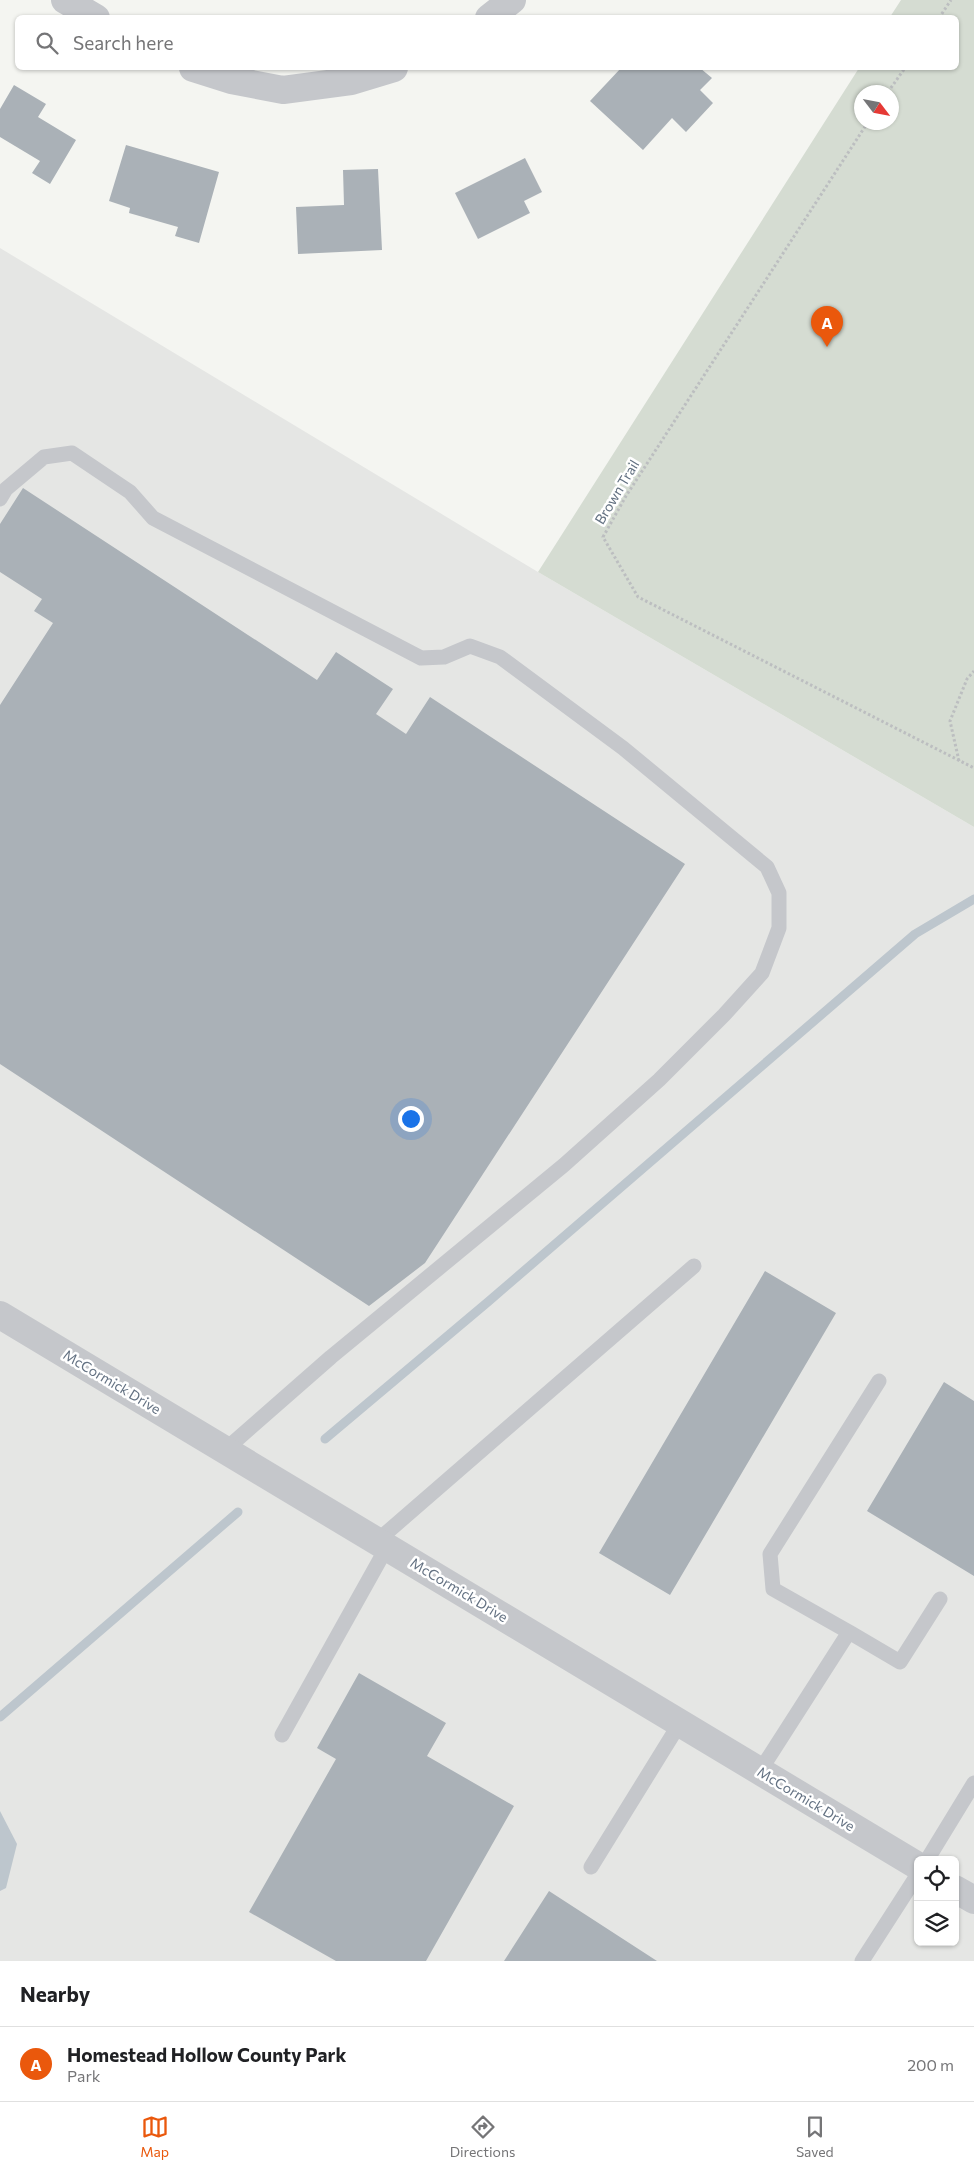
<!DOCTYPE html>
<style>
:root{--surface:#fff;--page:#f2f2f2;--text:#202124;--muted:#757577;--line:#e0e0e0;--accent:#ea580c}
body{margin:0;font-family:Commissioner,sans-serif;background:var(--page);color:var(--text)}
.controls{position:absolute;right:15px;bottom:15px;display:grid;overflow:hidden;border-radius:8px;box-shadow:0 1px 4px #0004}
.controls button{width:45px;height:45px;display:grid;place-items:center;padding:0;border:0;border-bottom:1px solid var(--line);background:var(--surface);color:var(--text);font:25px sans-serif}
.compass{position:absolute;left:854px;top:85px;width:45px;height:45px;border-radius:50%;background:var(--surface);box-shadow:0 1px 4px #0004;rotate:122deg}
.you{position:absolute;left:410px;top:1118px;width:18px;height:18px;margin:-12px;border:4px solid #fff;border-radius:50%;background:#1a73e8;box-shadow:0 0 0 8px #1a73e833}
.badge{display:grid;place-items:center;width:32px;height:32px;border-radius:50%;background:var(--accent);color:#fff;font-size:16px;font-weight:700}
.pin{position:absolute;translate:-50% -41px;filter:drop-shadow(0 1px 2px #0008)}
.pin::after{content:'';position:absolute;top:26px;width:18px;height:15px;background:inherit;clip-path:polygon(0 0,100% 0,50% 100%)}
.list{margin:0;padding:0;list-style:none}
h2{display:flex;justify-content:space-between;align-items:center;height:65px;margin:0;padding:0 20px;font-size:21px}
h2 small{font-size:16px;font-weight:400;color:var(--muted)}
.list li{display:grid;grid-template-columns:32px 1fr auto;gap:15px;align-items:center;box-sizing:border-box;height:75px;padding:0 20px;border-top:1px solid var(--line)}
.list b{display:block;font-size:19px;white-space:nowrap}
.list p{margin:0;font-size:16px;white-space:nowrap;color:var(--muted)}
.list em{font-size:16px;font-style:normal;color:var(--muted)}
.icon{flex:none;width:28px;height:28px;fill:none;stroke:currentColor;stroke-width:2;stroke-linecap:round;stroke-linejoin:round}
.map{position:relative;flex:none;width:974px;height:1961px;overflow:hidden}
.search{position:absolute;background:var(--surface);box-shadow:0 1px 4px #0004;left:15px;right:15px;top:15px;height:55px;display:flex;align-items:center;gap:12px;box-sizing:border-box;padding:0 18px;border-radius:8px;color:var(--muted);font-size:19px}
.sheet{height:140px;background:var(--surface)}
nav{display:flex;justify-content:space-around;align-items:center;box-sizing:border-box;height:70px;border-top:1px solid var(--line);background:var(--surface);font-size:14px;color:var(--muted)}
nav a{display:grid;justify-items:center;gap:2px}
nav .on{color:var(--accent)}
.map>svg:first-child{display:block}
.built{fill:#e5e6e4;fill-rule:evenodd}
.green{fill:#d5dcd2;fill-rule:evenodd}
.water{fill:#bdc6cd}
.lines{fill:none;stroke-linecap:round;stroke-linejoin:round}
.stream{stroke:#bdc6cd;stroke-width:9}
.building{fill:#aab1b7}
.path{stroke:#bcbec0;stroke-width:3;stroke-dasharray:2.5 2.5;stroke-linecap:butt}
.service{stroke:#c5c7cb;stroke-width:15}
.minor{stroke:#c5c7cb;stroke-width:28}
.labels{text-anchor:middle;stroke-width:5;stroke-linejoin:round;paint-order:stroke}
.street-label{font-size:14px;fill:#637182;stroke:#fff}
</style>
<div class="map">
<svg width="974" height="1961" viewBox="0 0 974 1961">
<rect width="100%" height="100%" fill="#f4f5f1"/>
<path class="built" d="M 0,248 L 538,572 L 974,827 L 974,1961 L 0,1961 ZM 918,1860 L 955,1860 L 955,1942 L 918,1942 Z"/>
<path class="green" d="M 901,0 L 974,0 L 974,827 L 538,572 L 859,68 L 956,68 L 956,18 L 890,17 ZM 862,92 L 892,92 L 892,122 L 862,122 Z"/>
<path class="water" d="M 0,1811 L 17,1844 L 6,1888 L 0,1891 Z"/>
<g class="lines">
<path class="stream" d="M 325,1439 L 489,1301 L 915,934 L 974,899
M 0,1717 L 238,1512"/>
</g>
<path class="building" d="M 621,68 L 700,68 L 712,78 L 700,90 L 713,103 L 686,132 L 672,118 L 643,150 L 590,101 Z
M 14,85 L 46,104 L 38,117 L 76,140 L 50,184 L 32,173 L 40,161 L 0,137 L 0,109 Z
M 126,145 L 219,172 L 199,243 L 175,236 L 178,227 L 129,213 L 130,208 L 109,201 Z
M 525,158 L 542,192 L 524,201 L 530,213 L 478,239 L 455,193 Z
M 378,169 L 382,250 L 298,254 L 296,207 L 344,205 L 343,170 Z
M 23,488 L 317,680 L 336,652 L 393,689 L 376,714 L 406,734 L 430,697 L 685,864 L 425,1263 L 369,1306 L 0,1064 L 0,705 L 53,623 L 34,611 L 42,599 L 0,572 L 0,524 Z
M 765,1271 L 836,1313 L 670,1595 L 599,1553 Z
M 944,1382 L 974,1401 L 974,1576 L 867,1511 Z
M 359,1673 L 446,1723 L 427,1756 L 514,1806 L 426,1961 L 336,1961 L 249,1912 L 336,1759 L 317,1748 Z
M 549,1891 L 657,1961 L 504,1961 Z"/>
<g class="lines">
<path class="path" d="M 939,18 L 951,0
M 888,92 L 905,68
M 868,122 L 626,496 L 603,537 L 638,597 L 974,768
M 959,761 L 950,721 L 967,679 L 974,671"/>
<path class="service" d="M 0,499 L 6,489 L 44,457 L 72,453 L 130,492 L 153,518 L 421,658 L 444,657 L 470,646 L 500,657 L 623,748 L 767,867 L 779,893 L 779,928 L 762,973 L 724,1015 L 659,1080 L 564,1165 L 331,1357 L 225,1450
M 377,1541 L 694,1266
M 849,1632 L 900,1662 L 940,1599
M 282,1735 L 387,1547
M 760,1771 L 849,1632 L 773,1589 L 770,1554 L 879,1381
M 927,1860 L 974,1783
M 591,1867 L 680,1723
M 862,1961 L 918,1874"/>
<path class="minor" d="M 65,0 L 96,18
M 489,18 L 512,0
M 193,68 L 231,80 L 283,90 L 351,81 L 394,68
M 0,1315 L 918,1866
M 955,1889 L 974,1900"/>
</g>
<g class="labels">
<g class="street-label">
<text transform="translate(617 492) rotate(-59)" y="5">Brown Trail</text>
<text transform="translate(112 1382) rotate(31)" y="5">McCormick Drive</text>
<text transform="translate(459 1590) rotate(31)" y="5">McCormick Drive</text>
<text transform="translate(806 1799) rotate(31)" y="5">McCormick Drive</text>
</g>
</g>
</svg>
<div class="controls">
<button><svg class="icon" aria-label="locate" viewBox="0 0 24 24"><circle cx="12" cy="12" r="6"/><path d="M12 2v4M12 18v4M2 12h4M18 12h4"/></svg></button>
<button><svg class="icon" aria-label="layers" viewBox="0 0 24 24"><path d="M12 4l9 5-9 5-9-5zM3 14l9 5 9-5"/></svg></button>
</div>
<svg class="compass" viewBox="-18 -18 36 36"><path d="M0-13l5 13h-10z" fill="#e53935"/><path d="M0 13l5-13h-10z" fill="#757577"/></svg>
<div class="you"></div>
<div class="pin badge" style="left:827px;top:347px">A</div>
<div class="search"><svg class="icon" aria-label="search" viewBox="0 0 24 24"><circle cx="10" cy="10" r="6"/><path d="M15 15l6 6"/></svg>Search here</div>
</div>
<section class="sheet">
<h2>Nearby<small></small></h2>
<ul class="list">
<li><span class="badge">A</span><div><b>Homestead Hollow County Park</b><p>Park</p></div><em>200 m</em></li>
</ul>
</section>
<nav>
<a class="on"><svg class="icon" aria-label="map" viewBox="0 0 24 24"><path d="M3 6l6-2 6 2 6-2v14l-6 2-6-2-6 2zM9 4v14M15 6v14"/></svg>Map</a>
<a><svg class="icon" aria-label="directions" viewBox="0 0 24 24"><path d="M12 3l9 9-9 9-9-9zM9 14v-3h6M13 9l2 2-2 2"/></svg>Directions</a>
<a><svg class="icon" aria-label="saved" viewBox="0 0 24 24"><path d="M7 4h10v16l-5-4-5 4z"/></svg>Saved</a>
</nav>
